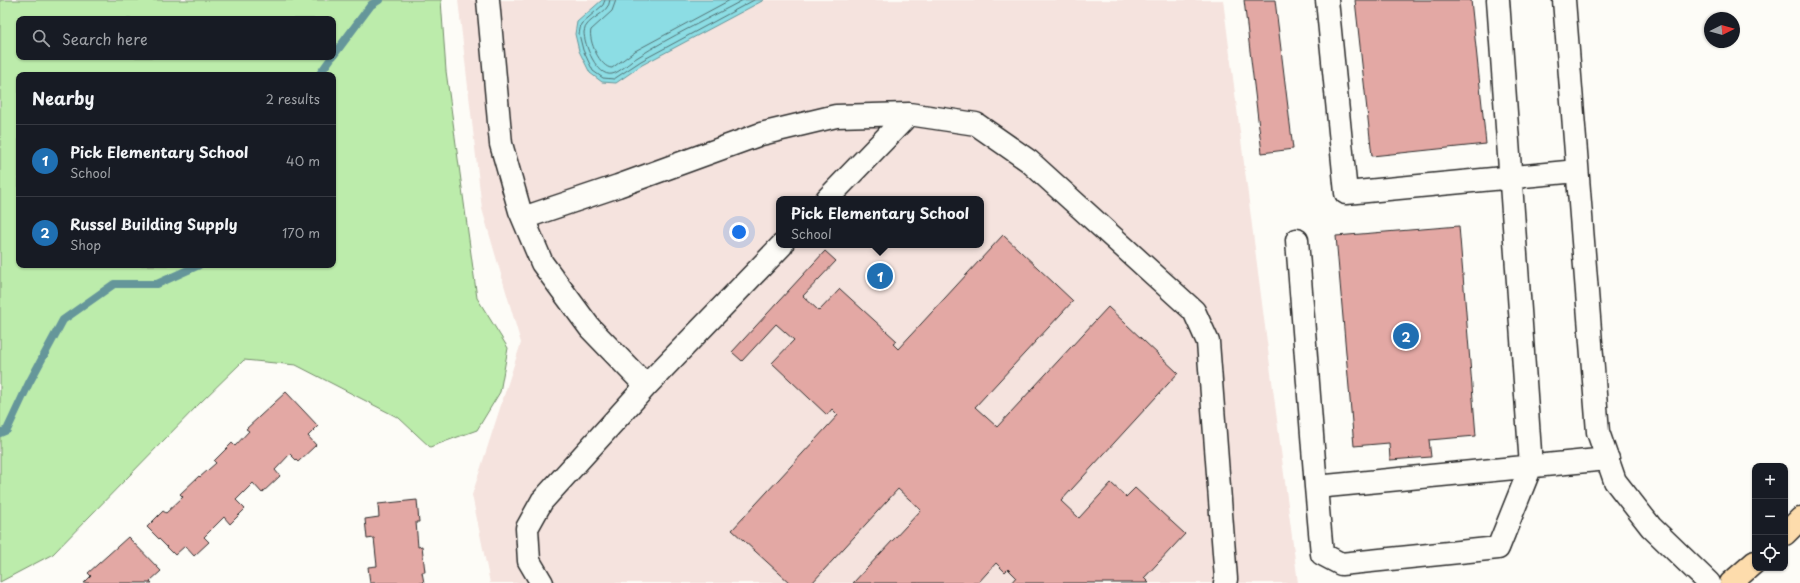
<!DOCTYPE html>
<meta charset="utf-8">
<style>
:root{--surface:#171b24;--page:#20242c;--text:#f1f3f6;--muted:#9ea1a6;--line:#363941;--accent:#1f6fb2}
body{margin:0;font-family:"Playpen Sans",sans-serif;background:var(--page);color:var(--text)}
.controls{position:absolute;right:12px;bottom:12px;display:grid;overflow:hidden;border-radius:8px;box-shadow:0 1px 3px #0004}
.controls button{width:36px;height:36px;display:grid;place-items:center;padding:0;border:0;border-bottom:1px solid var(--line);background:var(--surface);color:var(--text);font:20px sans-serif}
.compass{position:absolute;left:1704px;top:12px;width:36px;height:36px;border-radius:50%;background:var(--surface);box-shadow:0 1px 3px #0004;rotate:85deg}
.you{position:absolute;left:739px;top:232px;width:14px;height:14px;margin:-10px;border:3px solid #fff;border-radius:50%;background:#1a73e8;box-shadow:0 0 0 6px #1a73e833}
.badge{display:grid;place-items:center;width:26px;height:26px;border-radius:50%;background:var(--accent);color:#fff;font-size:13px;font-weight:700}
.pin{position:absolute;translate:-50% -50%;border:2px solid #fff;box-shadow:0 1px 4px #0006}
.popup{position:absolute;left:776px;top:196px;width:208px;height:52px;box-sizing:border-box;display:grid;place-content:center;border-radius:8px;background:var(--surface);filter:drop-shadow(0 1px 3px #0005);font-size:13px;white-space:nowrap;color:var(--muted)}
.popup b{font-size:15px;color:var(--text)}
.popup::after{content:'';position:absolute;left:50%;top:100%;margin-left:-8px;border:8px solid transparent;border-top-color:var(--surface)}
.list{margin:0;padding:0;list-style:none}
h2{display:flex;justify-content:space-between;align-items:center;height:52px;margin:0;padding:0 16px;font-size:17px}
h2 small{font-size:13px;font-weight:400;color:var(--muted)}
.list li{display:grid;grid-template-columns:26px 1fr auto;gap:12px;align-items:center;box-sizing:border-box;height:72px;padding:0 16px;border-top:1px solid var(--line)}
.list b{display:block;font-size:15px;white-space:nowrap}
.list p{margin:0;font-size:13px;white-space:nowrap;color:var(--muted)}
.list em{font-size:13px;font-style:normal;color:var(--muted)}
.icon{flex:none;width:22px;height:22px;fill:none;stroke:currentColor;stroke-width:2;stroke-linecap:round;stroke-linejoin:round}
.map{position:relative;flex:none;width:1800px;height:583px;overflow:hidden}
.search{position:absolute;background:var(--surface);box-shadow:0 1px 3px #0004;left:16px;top:16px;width:320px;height:44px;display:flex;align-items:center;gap:10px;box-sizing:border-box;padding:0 14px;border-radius:8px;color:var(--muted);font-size:15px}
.panel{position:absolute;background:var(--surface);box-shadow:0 1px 3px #0004;left:16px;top:72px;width:320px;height:196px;border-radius:8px}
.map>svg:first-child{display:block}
.built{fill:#f5e3de;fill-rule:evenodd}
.green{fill:#bcecab;stroke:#748c6b;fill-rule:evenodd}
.water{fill:#8cdde4;stroke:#65969a}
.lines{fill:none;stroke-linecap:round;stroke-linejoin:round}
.shore{stroke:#527275;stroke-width:1}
.stream{stroke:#65969a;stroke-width:8}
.building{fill:#e3a8a4;stroke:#2b2b2b}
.minor-casing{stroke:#2b2b2b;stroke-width:25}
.major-casing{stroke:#2b2b2b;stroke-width:25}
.minor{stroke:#fdfcf7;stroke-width:22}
.major{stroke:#fddcac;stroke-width:22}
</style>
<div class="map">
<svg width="1800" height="583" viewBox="0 0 1800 583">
<rect width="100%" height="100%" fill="#fdfcf7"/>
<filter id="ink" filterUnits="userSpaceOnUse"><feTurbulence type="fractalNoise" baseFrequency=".025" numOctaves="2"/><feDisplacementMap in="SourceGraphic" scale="8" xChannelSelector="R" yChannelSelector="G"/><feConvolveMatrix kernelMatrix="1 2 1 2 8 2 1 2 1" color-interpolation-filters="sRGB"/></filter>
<g filter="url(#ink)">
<path class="built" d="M 458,0 L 1223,0 L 1298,583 L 490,583 L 472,495 L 521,343 L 482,209 ZM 779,199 L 981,199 L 981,245 L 779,245 Z"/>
<path class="green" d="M 0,0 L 441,0 L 446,71 L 477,298 L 508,348 L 500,392 L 477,430 L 430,447 L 399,418 L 296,365 L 244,360 L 199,404 L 53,554 L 0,582 ZM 19,19 L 333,19 L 333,57 L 19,57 ZM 19,75 L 333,75 L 333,265 L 19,265 Z"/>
<path class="water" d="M 602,0 L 764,0 L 642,65 L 616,83 L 602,82 L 590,73 L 579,51 L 575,34 L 577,22 Z"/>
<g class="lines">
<path class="shore" d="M 605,0 L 603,5 L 581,24 L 579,34 L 583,50 L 593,71 L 603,78 L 614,79 L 641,61 L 754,0
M 610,0 C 609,15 585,18 584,32 C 584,45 597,77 612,74 C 619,73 631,61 638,57 C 671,36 708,19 743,0
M 616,0 L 612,11 L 591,30 C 588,40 600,68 612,68 L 635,51 L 730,0"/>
<path class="stream" d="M 333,56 L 371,5 L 379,0
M 319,75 L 332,57
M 0,433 L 7,430 L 29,383 L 63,320 L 114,284 L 157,284 L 199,265"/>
</g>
<path class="building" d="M 1244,0 L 1275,0 L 1293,149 L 1262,153 Z
M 1355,0 L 1471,0 L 1486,144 L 1372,156 Z
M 1459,226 L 1476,436 L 1429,440 L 1431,457 L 1390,460 L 1389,443 L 1354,446 L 1336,236 Z
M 1003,235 L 1073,301 L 975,407 L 997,427 L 1108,307 L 1178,373 L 1061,501 L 1079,518 L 1111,483 L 1126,497 L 1135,488 L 1185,534 L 1144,578 L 1149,583 L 1011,583 L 1016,577 L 1008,569 L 1005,572 L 996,563 L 978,583 L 853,583 L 921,510 L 898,489 L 812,583 L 790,583 L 732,530 L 838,415 L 832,409 L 827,415 L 772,363 L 794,340 L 776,324 L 742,361 L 732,352 L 825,251 L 836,261 L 803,296 L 819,311 L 840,289 L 897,341 L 893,344 L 898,349 Z
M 286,392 L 318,426 L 308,436 L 316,445 L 298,462 L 290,454 L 275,470 L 280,476 L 262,493 L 253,483 L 236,500 L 245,509 L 230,524 L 224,517 L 204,537 L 209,542 L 194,556 L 185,546 L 175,555 L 147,527 L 163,511 L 166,513 L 183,497 L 180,494 L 199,476 L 200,477 L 216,463 L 214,461 L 232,443 L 235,446 L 249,431 L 246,429 Z
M 417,500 L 419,522 L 416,522 L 418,547 L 422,546 L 425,572 L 422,572 L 424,583 L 370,583 L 368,567 L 377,566 L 374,538 L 367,539 L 365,519 L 379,517 L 378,504 Z
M 128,537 L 161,571 L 150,581 L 152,583 L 84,583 L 91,576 L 88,573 Z"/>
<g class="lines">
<g class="minor-casing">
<path id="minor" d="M 488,0 L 501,144 L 520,211 L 542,263 L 590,328 L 646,386
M 1327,0 L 1346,193 L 1577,171
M 1564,0 L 1598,432 L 1615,481 L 1651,527 L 1709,583
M 827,199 L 909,114
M 523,218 L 618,186 L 761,134 L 836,116 L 909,114 L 976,124 L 1029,161 L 1194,311 L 1208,342 L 1226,579 L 1225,583
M 1297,240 L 1316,487 L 1608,459
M 1316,487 L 1322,554 L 1341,564 L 1498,548 L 1531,466 L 1498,0
M 542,583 L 529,561 L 527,528 L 542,501 L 646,386 L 782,245"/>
</g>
<g class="major-casing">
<path id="major" d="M 1785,534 L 1800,519
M 1731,583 L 1755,562"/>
</g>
<use href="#minor" class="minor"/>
<use href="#major" class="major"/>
</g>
</g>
</svg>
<div class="controls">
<button>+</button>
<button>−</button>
<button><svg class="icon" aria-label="locate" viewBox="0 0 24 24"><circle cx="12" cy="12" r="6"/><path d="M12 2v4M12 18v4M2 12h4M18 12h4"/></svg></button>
</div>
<svg class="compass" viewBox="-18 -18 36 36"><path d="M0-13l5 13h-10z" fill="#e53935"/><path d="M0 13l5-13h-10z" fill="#9ea1a6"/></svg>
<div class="you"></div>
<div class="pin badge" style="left:880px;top:276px">1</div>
<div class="popup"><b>Pick Elementary School</b>School</div>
<div class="pin badge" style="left:1406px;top:336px">2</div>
<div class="search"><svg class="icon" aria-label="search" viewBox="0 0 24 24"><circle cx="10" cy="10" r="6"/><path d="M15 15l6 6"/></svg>Search here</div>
<section class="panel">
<h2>Nearby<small>2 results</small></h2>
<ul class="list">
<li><span class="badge">1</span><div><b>Pick Elementary School</b><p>School</p></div><em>40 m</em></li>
<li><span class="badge">2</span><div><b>Russel Building Supply</b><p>Shop</p></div><em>170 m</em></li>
</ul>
</section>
</div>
